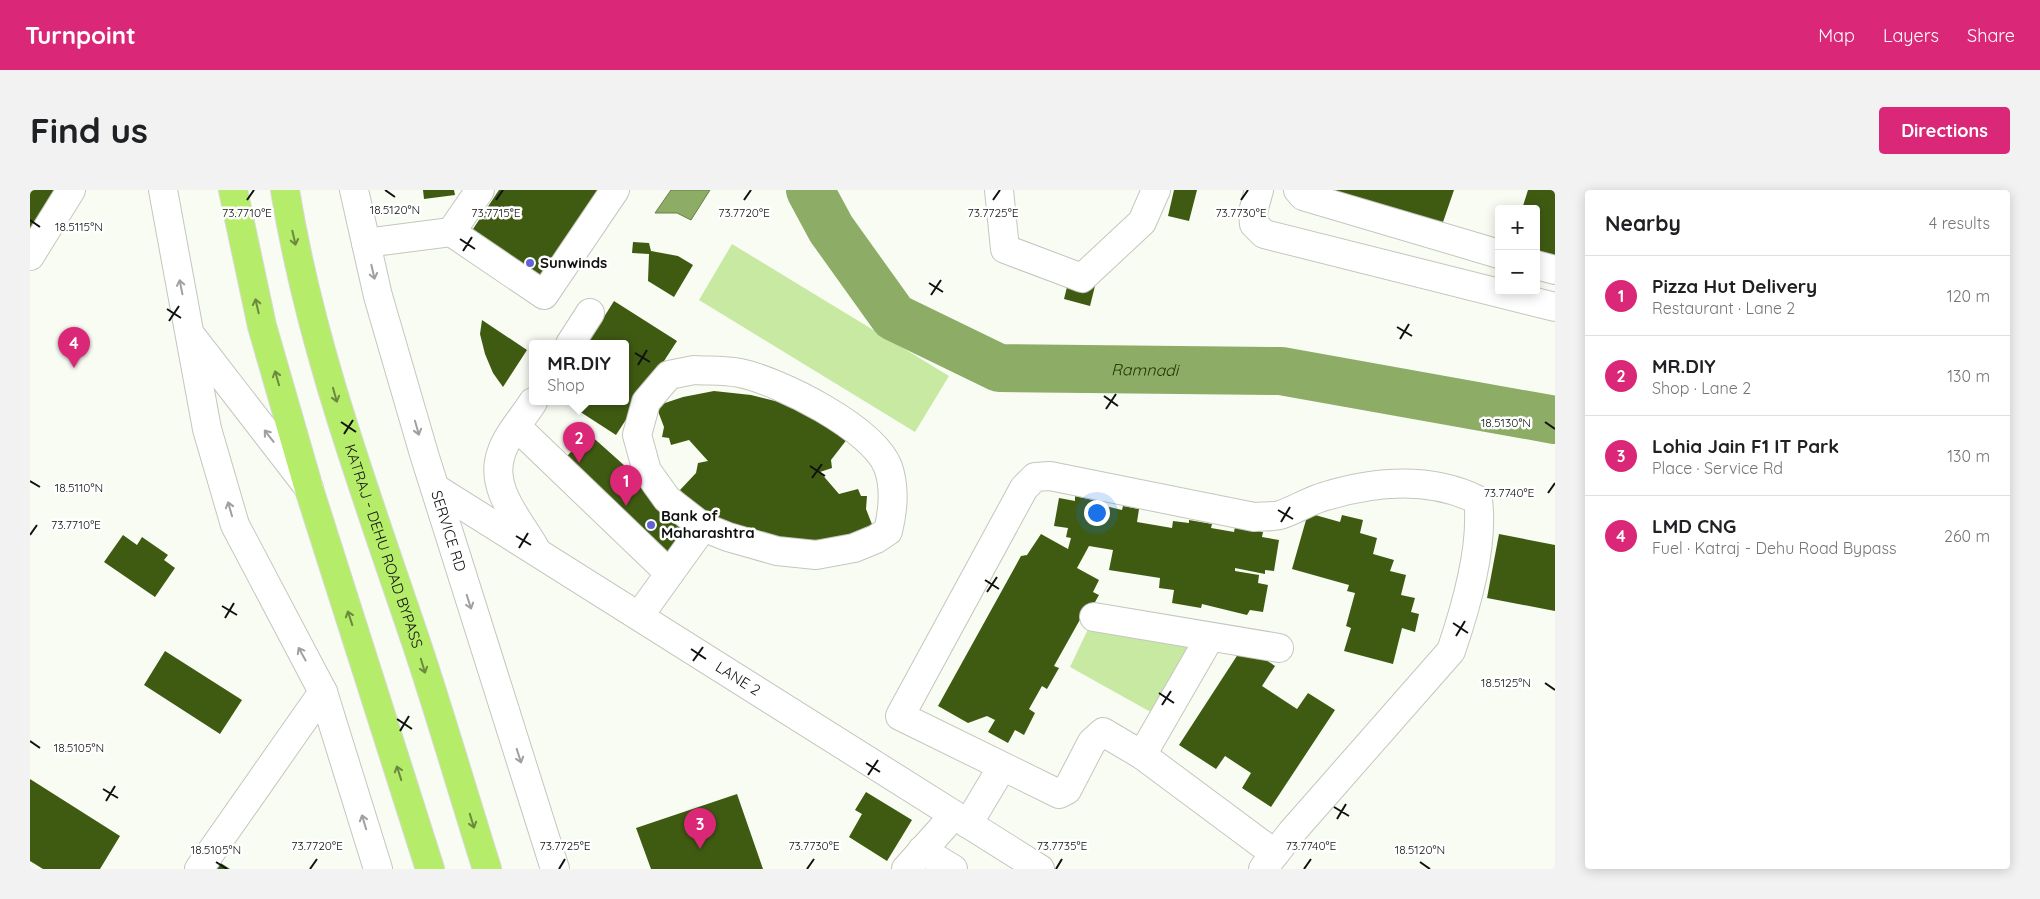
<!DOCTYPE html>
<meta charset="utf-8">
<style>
:root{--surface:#fff;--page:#f2f2f2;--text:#202124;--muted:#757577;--line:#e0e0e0;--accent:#db2777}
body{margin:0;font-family:Quicksand,sans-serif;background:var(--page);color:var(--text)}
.controls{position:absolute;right:15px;top:15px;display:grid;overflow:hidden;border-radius:5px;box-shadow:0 2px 12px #0003}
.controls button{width:45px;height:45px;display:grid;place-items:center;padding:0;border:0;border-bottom:1px solid var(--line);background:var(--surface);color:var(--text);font:25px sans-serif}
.you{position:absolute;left:1066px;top:322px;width:18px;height:18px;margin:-12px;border:4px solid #fff;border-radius:50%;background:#1a73e8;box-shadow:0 0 0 8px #1a73e833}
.badge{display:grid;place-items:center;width:32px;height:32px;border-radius:50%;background:var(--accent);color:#fff;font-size:16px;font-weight:700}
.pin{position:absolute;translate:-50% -41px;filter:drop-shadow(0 1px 2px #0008)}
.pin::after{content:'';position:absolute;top:26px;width:18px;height:15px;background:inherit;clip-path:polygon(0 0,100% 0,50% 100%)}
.popup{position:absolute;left:499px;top:150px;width:100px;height:65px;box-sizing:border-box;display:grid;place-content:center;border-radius:5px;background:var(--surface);filter:drop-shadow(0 1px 4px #0005);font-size:16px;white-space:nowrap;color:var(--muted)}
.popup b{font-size:19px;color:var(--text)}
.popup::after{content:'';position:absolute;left:50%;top:100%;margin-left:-10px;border:10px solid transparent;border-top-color:var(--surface)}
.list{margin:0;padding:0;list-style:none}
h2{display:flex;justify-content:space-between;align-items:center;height:65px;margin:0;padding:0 20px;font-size:21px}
h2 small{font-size:16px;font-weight:400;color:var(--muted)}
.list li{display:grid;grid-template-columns:32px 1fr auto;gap:15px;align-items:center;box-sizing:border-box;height:80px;padding:0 20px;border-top:1px solid var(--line)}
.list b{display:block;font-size:19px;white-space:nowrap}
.list p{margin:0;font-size:16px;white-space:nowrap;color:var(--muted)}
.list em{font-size:16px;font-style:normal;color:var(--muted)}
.map{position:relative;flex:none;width:1525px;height:679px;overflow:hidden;border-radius:5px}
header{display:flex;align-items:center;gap:30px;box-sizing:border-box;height:70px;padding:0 25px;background:var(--accent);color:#fff}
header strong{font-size:24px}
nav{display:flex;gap:28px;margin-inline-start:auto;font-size:18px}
.intro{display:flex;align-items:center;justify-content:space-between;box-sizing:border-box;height:120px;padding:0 30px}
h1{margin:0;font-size:35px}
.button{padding:12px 22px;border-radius:5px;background:var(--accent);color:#fff;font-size:18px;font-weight:700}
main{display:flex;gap:30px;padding:0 30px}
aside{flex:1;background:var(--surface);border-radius:5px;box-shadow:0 2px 12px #0003}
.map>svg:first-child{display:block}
.green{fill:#c8e9a2}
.water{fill:#8dac66;stroke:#687e4c}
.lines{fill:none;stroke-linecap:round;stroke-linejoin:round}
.river{stroke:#8dac66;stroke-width:48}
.building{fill:#3f5b12}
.minor-casing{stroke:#c3c7be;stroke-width:30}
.highway-casing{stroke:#d9d9d9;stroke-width:30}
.minor{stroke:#fff;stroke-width:28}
.highway{stroke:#b5ec69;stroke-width:28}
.oneway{stroke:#6b8a40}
.oneway2{stroke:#9fa09f}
.ticks{fill:none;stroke:#10120f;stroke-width:2}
.poi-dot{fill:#6162da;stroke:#fff;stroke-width:2}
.labels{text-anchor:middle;stroke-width:5;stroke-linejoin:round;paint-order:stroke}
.poi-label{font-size:15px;font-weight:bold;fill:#10120f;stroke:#fff;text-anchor:start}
.street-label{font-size:15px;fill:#10120f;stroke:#fff}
.water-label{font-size:16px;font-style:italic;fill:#203300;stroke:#fff}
.ticks-label{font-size:12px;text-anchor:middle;fill:#10120f;stroke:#fff;stroke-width:5;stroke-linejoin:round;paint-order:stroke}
</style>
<header>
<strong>Turnpoint</strong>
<nav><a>Map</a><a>Layers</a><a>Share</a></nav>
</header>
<div class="intro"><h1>Find us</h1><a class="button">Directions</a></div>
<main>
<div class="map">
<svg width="1525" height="679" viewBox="0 0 1525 679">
<rect width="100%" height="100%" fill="#f8fcf3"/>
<path class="green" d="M 702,54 L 919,186 L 885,242 L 669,110 Z
M 1059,437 L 1166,455 L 1126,525 L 1040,477 Z"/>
<path class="water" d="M 641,0 L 680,0 L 661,30 L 647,23 L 625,23 Z"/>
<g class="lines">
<path class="river" id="s1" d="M 780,0 L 801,39 L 864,127 L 969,178 L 1251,181 L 1525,230"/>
</g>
<path class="building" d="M 0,0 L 29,0 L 0,42 Z
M 393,0 L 424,0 L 425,5 L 394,9 Z
M 469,0 L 575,0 L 510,97 L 437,48 Z
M 1144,0 L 1167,0 L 1159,31 L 1138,26 Z
M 1299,0 L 1424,0 L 1411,38 Z
M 1498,0 L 1525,0 L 1525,67 L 1506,60 L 1506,19 L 1492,19 Z
M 603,52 L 619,53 L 621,61 L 648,66 L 663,75 L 644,107 L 618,91 L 619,64 L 602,63 Z
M 1039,89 L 1065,96 L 1060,116 L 1034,109 Z
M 584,111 L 647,151 L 586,245 L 535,212 L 595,212 L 595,154 L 557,154 Z
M 452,130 L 497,160 L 473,197 L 463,183 L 455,164 L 450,144 Z
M 684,201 L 721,205 L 749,212 L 778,223 L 818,248 L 801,270 L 802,278 L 790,282 L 809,304 L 828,299 L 831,306 L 837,306 L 836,319 L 845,342 L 787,353 L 743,349 L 679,325 L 661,312 L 650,300 L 666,283 L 668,273 L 678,271 L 659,250 L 641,255 L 639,248 L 632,247 L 634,237 L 626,216 L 653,207 Z
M 558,243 L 661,335 L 632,368 L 529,275 Z
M 1045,306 L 1067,311 L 1067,314 L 1092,320 L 1093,316 L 1109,319 L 1107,332 L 1142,338 L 1143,331 L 1159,333 L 1159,330 L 1182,334 L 1181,338 L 1204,342 L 1205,337 L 1233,342 L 1232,347 L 1249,350 L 1244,381 L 1235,380 L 1235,384 L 1205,378 L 1205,381 L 1229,385 L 1228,393 L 1238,395 L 1233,422 L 1220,420 L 1217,425 L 1172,414 L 1171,418 L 1142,413 L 1144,400 L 1129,398 L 1130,388 L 1079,380 L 1083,360 L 1059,356 L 1047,378 L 1069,390 L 1063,402 L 1069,405 L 1056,428 L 1052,426 L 1024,476 L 1029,478 L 1017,499 L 1012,496 L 999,519 L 1005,523 L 994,545 L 985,540 L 978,553 L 958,542 L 965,530 L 957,526 L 938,533 L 908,516 L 991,366 L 997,365 L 1011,344 L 1038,359 L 1041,348 L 1036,347 L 1038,338 L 1024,336 L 1029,308 L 1045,311 Z
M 1278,323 L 1310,332 L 1312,325 L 1333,330 L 1330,343 L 1347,348 L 1343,364 L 1364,370 L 1360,381 L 1376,385 L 1371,405 L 1385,408 L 1381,422 L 1389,424 L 1385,442 L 1372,438 L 1363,474 L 1314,461 L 1321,438 L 1316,436 L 1325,403 L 1317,401 L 1319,395 L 1262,379 Z
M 1469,344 L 1525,355 L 1525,421 L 1457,408 Z
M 93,345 L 107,355 L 112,347 L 138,365 L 134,370 L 145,378 L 125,407 L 74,372 Z
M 1214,455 L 1245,476 L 1232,496 L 1267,519 L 1278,503 L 1305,520 L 1241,617 L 1212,598 L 1221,583 L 1195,566 L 1186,579 L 1149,555 Z
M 135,461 L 212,510 L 190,544 L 114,495 Z
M 0,589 L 90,646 L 70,679 L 13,679 L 0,671 Z
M 836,602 L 882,630 L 857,671 L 819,647 L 832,624 L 825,620 Z
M 707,604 L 733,679 L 621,679 L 606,638 Z
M 183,668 L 200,679 L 176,679 Z"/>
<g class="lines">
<g class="minor-casing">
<g id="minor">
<path d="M 133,0 L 177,239 L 205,335 L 293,502 L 348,679"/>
<path id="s2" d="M 324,0 L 348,106 L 394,264 L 525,679"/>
<path d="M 969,0 L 975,59 L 1052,88 L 1112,32 L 1126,0"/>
<path d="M 1229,0 L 1223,22 L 1224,34 L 1234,44 L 1525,117"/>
<path d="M 1268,0 L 1273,6 L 1469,64"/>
<path d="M 421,42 L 450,0"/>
<path d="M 336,53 L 421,42 L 514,105 L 585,0"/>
<path d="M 0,66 L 41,0"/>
<path d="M 1506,75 L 1525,80"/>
<path d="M 163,148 L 279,298"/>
<path d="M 540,154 L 560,123"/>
<path d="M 664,180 C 679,181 695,180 710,183 C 749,191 843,238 858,277 C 865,297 863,321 858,341 L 846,349 L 824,358 L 786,365 L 747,361 L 698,347 L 673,337 L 637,309 L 617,281 L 607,245 L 616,212 L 639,185 Z"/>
<path d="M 503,212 C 493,228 476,246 471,264 C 459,298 489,330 505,358"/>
<path d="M 487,237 L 639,383"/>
<path id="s3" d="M 405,298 L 1010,679"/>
<path d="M 609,426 L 673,337"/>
<path d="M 1064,427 L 1249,458"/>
<path d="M 1112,565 L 1180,447"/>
<path d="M 938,634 L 972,577"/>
<path d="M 892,660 L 923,679"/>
<path d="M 169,679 L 293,502"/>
<path d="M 876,679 L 924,625"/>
<path d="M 1233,679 L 1262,642 L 1421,461 C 1436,417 1454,356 1448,310 C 1401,287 1346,291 1296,306 C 1280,310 1266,320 1250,325 C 1242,327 1232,326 1224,327 L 1020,286 L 1005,287 L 994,298 L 870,526 L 1029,604 L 1037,600 L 1062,552 L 1073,542 L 1112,565 L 1245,664"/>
</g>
</g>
<g class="highway-casing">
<g id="highway">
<path d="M 203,0 L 232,136 L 279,299 L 400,679"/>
<path id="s4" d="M 255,0 C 280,155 336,304 386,452 C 411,527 433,603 457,679"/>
</g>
</g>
<use href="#minor" class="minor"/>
<use href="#highway" class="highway"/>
</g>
<defs><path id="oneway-shaft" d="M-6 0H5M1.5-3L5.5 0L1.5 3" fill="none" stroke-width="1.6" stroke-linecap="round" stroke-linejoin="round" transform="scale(1.25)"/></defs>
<g class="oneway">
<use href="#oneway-shaft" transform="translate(264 48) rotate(77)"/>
<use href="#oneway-shaft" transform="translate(227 116) rotate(-103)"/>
<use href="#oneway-shaft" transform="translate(247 188) rotate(-106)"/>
<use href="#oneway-shaft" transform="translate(305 205) rotate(74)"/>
<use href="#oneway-shaft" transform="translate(320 428) rotate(-108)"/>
<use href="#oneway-shaft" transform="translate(393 476) rotate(73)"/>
<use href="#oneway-shaft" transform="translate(369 583) rotate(-108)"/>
<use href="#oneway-shaft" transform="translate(442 631) rotate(73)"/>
</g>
<g class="oneway2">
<use href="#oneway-shaft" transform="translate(343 82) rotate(77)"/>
<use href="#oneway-shaft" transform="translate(151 97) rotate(-101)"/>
<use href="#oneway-shaft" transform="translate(387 238) rotate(74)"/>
<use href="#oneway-shaft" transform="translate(239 246) rotate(-128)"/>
<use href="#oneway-shaft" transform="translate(200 319) rotate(-106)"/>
<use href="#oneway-shaft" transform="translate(439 412) rotate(72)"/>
<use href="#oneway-shaft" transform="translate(272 464) rotate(-119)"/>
<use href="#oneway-shaft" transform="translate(489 566) rotate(72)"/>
<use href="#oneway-shaft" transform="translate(334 632) rotate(-107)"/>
</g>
<path class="ticks" d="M 355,0 L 365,7M 217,10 L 224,0M 466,10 L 473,0M 714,10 L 721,0M 963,10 L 970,0M 1211,10 L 1218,0M 0,30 L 10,37M 430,49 L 445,59M 433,61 L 442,47M 899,93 L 913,102M 901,105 L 911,90M 137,119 L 151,128M 139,131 L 149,116M 1367,137 L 1382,146M 1370,149 L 1379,134M 605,163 L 620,172M 608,175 L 617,160M 1074,206 L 1088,216M 1076,219 L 1086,204M 311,232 L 326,242M 1515,232 L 1525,239M 314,244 L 323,230M 780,276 L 795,286M 782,288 L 792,274M 0,291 L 10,297M 1518,303 L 1525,293M 1248,320 L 1263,329M 1251,332 L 1260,317M 0,345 L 7,335M 486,346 L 501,355M 489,358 L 498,343M 955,390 L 969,399M 957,402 L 967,387M 192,416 L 207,425M 195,428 L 204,413M 1423,433 L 1438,443M 1426,446 L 1435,431M 661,459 L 676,469M 663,471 L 673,457M 1515,493 L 1525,500M 1129,503 L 1144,513M 1132,515 L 1141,501M 367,529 L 382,539M 370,541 L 379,526M 0,551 L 10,558M 836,573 L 850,582M 838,585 L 848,570M 73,599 L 88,608M 76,611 L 85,596M 1304,617 L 1319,626M 1307,629 L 1316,614M 186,672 L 197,679M 1390,672 L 1400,679M 280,679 L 287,669M 529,679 L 535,669M 777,679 L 784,669M 1026,679 L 1032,669M 1274,679 L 1281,669"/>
<g class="poi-dot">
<circle cx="500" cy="73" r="5"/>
<circle cx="621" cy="335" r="5"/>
</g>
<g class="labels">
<g class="poi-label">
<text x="510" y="78">Sunwinds</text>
<text x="631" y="331">Bank of<tspan x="631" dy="17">Maharashtra</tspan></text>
</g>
<g class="street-label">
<text dy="5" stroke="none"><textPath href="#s2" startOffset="354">SERVICE RD</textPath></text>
<text dy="5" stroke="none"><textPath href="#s4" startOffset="370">KATRAJ - DEHU ROAD BYPASS</textPath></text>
<text dy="5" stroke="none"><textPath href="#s3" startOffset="358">LANE 2</textPath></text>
</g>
<g class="water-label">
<text dy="6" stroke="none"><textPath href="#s1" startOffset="415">Ramnadi</textPath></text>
</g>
</g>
<g class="ticks-label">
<text x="365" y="24">18.5120°N</text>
<text x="217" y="27">73.7710°E</text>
<text x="466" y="27">73.7715°E</text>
<text x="714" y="27">73.7720°E</text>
<text x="963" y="27">73.7725°E</text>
<text x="1211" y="27">73.7730°E</text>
<text x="49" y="41">18.5115°N</text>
<text x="1476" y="237">18.5130°N</text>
<text x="49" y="302">18.5110°N</text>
<text x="1479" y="307">73.7740°E</text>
<text x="46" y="339">73.7710°E</text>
<text x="1476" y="497">18.5125°N</text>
<text x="49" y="562">18.5105°N</text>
<text x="287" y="660">73.7720°E</text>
<text x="535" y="660">73.7725°E</text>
<text x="784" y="660">73.7730°E</text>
<text x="1032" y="660">73.7735°E</text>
<text x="1281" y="660">73.7740°E</text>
<text x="186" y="664">18.5105°N</text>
<text x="1390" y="664">18.5120°N</text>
</g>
</svg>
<div class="controls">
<button>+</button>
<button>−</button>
</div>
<div class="you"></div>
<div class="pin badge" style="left:596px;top:316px">1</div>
<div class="pin badge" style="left:549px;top:273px">2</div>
<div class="popup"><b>MR.DIY</b>Shop</div>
<div class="pin badge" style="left:670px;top:659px">3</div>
<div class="pin badge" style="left:44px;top:178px">4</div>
</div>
<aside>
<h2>Nearby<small>4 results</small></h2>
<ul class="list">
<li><span class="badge">1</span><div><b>Pizza Hut Delivery</b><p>Restaurant · Lane 2</p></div><em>120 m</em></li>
<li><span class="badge">2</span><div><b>MR.DIY</b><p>Shop · Lane 2</p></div><em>130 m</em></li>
<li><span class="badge">3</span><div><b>Lohia Jain F1 IT Park</b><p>Place · Service Rd</p></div><em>130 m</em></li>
<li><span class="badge">4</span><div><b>LMD CNG</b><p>Fuel · Katraj - Dehu Road Bypass</p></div><em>260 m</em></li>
</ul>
</aside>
</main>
